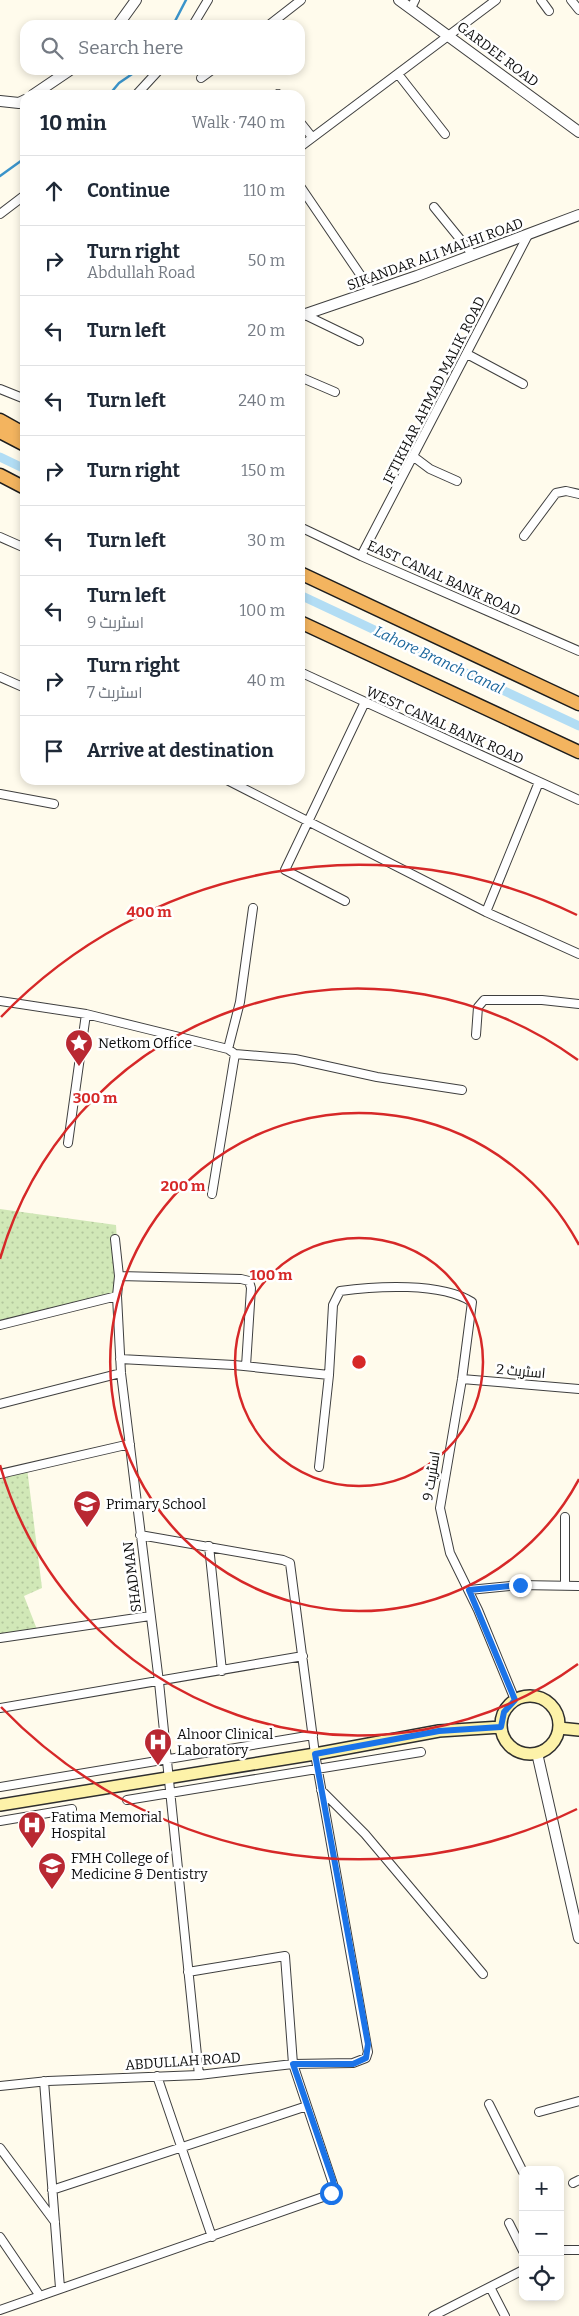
<!DOCTYPE html>
<meta charset="utf-8">
<style>
:root{--surface:#fff;--page:#f2f2f3;--text:#1f2937;--muted:#747a83;--line:#e0e1e3}
body{margin:0;font-family:Bitter,Cairo,serif;background:var(--page);color:var(--text)}
.controls{position:absolute;right:15px;bottom:15px;display:grid;overflow:hidden;border-radius:10px;box-shadow:0 2px 8px #0003}
.controls button{width:45px;height:45px;display:grid;place-items:center;padding:0;border:0;border-bottom:1px solid var(--line);background:var(--surface);color:var(--text);font:25px sans-serif}
.stop{position:absolute;width:15px;height:15px;margin:-11px;border:4px solid #1a73e8;border-radius:50%;background:#fff}
.stop.end{background:#1a73e8;border-color:#fff;box-shadow:0 1px 5px #0008}
.list{margin:0;padding:0;list-style:none}
h2{display:flex;justify-content:space-between;align-items:center;height:65px;margin:0;padding:0 20px;font-size:21px}
h2 small{font-size:16px;font-weight:400;color:var(--muted)}
.list li{display:grid;grid-template-columns:32px 1fr auto;gap:15px;align-items:center;box-sizing:border-box;height:70px;padding:0 20px;border-top:1px solid var(--line)}
.list b{display:block;font-size:19px;white-space:nowrap}
.list p{margin:0;font-size:16px;white-space:nowrap;color:var(--muted)}
.list em{font-size:16px;font-style:normal;color:var(--muted)}
.icon{flex:none;width:28px;height:28px;fill:none;stroke:currentColor;stroke-width:2;stroke-linecap:round;stroke-linejoin:round}
.map{position:relative;flex:none;width:579px;height:2316px;overflow:hidden}
.search{position:absolute;background:var(--surface);box-shadow:0 2px 8px #0003;left:20px;top:20px;width:285px;height:55px;display:flex;align-items:center;gap:12px;box-sizing:border-box;padding:0 18px;border-radius:15px;color:var(--muted);font-size:19px}
.panel{position:absolute;background:var(--surface);box-shadow:0 2px 8px #0003;left:20px;top:90px;width:285px;height:695px;border-radius:15px}
.map>svg:first-child{display:block}
.park{fill:url(#park-dots)}
.lines{fill:none;stroke-linecap:round;stroke-linejoin:round}
.stream{stroke:#3b94ca;stroke-width:2.5}
.canal{stroke:#b2ddf4;stroke-width:9}
.minor-casing{stroke:#3f3f3f;stroke-width:10}
.tertiary-casing{stroke:#3f3f3f;stroke-width:12}
.secondary-casing{stroke:#2e2e2e;stroke-width:14}
.trunk-casing{stroke:#1d1d1d;stroke-width:15}
.minor{stroke:#fff;stroke-width:8}
.tertiary{stroke:#fff;stroke-width:10}
.secondary{stroke:#fdf2a9;stroke-width:11}
.trunk{stroke:#f3b45f;stroke-width:12}
.route{stroke:#1a73e8;stroke-width:6}
.ring{fill:none;stroke:#d62828;stroke-width:2.5}
.labels{text-anchor:middle;stroke-width:5;stroke-linejoin:round;paint-order:stroke}
.street-label{font-size:14px;fill:#0c0c0c;stroke:#fff}
.poi-label{font-size:14px;fill:#0c0c0c;stroke:#fff;text-anchor:start}
.water-label{font-size:15px;font-style:italic;fill:#19659b;stroke:#fff}
.centre{fill:#d62828;stroke:#fff;stroke-width:2.5}
.ring-label{font-size:15px;text-anchor:middle;font-weight:bold;fill:#d62828;stroke:#fff;stroke-width:5;stroke-linejoin:round;paint-order:stroke}
</style>
<div class="map">
<svg width="579" height="2316" viewBox="0 0 579 2316">
<defs>
<pattern id="park-dots" width="8" height="8" patternUnits="userSpaceOnUse" patternTransform="scale(1.25)"><rect width="8" height="8" fill="#d1e8b7"/><path d="M2 2h.1M6 6h.1" fill="none" stroke="#b2c69c" stroke-width="1.8" stroke-linecap="round"/></pattern>
</defs>
<rect width="100%" height="100%" fill="#fffbec"/>
<path class="park" d="M 0,1209 L 116,1225 L 119,1276 L 117,1296 L 0,1325 Z
M 27,1468 L 42,1588 L 24,1596 L 38,1632 L 0,1638 L 0,1474 Z"/>
<g class="lines">
<path class="stream" d="M 173,25 L 186,0
M 109,95 L 119,83 L 138,70
M 0,176 L 25,158"/>
<path class="canal" d="M 0,457 L 25,469
M 300,595 L 579,726"/>
<g class="minor-casing">
<path id="minor" d="M 541,0 L 549,11
M 571,0 L 579,10
M 411,8 L 415,0
M 193,25 L 208,0
M 269,25 L 301,0
M 398,74 L 445,134
M 201,78 L 212,70
M 278,94 L 279,95
M 136,95 L 159,70
M 300,122 L 312,137
M 300,147 L 496,0
M 300,186 L 372,292
M 434,207 L 473,255
M 0,214 L 25,195
M 301,313 L 359,341
M 467,354 L 523,384
M 300,377 L 335,392
M 0,389 L 25,399
M 414,457 L 430,469 L 457,481
M 300,527 L 361,556 L 579,651
M 524,536 L 556,493 L 566,491 L 579,494
M 0,537 L 25,548
M 361,556 L 528,235
M 300,672 L 579,800
M 0,677 L 25,688
M 227,780 L 486,912
M 539,782 L 486,912 L 579,954
M 0,794 L 54,804
M 345,901 L 285,870 L 365,702
M 0,1001 L 86,1014 L 228,1049 L 235,1054 L 295,1059 L 377,1077 L 462,1090
M 476,1035 L 478,1007 L 484,1000 L 542,1000 L 579,1004
M 228,1049 L 240,1002 L 253,908
M 68,1143 L 86,1014
M 212,1194 L 235,1054
M 115,1239 L 119,1276 L 117,1296 L 121,1373 L 159,1682 L 199,2075
M 119,1276 L 241,1279 L 249,1281 L 251,1288 L 246,1366
M 0,1325 L 117,1296
M 120,1359 L 234,1365 L 329,1375
M 462,1379 L 579,1389
M 0,1404 L 121,1373
M 319,1467 L 329,1375 L 333,1305 L 340,1291 C 376,1286 441,1282 472,1302 L 462,1379 L 440,1508 L 450,1553 L 478,1610 L 515,1700
M 0,1474 L 130,1444
M 565,1517 L 565,1585
M 209,1546 L 222,1671
M 469,1590 L 519,1585 L 579,1586
M 0,1638 L 150,1616
M 0,1708 L 303,1656
M 0,1787 L 313,1735
M 321,1790 L 365,1834 L 483,1974
M 127,1800 L 421,1752
M 0,1821 L 72,1809
M 157,2076 L 212,2237
M 44,2081 L 60,2288
M 0,2086 L 48,2081 L 199,2075 L 293,2064 L 353,2063 L 366,2058 L 368,2052 L 315,1754 L 290,1563 L 283,1560 L 140,1535
M 489,2104 L 523,2172
M 539,2112 L 579,2101
M 0,2148 L 55,2222
M 573,2183 L 579,2180
M 52,2190 L 307,2106
M 509,2223 L 523,2251
M 0,2237 L 40,2296
M 560,2250 L 579,2250
M 490,2287 L 505,2316
M 0,2310 L 326,2196 L 334,2187 L 293,2064 L 285,1956 L 188,1972
M 433,2316 L 523,2270"/>
</g>
<g class="tertiary-casing">
<path id="tertiary" d="M 399,0 L 579,132
M 118,25 L 136,0
M 33,95 L 70,70
M 0,101 L 19,103 L 25,100
M 300,316 L 417,276 L 579,215
M 537,1753 L 579,1938"/>
</g>
<g class="secondary-casing">
<path id="secondary" d="M501 1725a29 29 0 1 1 58 0a29 29 0 1 1-58 0Z
M 559,1728 L 579,1730
M 0,1805 L 315,1754 L 439,1731 L 501,1727"/>
</g>
<g class="trunk-casing">
<path id="trunk" d="M 0,420 L 25,434
M 0,432 L 25,445
M 0,475 L 25,488
M 300,573 L 579,704
M 300,622 L 579,752"/>
</g>
<use href="#minor" class="minor"/>
<use href="#tertiary" class="tertiary"/>
<use href="#secondary" class="secondary"/>
<use href="#trunk" class="trunk"/>
</g>
<g class="lines">
<path class="route" d="M 331,2193 L 334,2187 L 333,2180 L 293,2064 L 353,2064 L 366,2058 L 368,2044 L 315,1754 L 439,1731 L 501,1727 L 504,1712 L 515,1700 L 469,1590 L 520,1585"/>
</g>
<g class="ring">
<circle cx="359" cy="1362" r="124"/>
<path d="M579 1479A249 249 0 1 1 579 1245"/>
<path d="M578 1664A373 373 0 0 1 0 1465M0 1259A373 373 0 0 1 578 1060"/>
<path d="M577 1809A497 497 0 0 1 1 1707M1 1017A497 497 0 0 1 577 915"/>
</g>
<defs>
<g id="sight-pin" transform="scale(1.4375)"><path d="M0 17L-7.5 6A9.5 9.5 0 1 1 7.5 6Z" fill="#b92832" stroke="#fff"/><path d="M0-6L1.8-2.2L6-1.7L2.9 1.2L3.7 5.4L0 3.3L-3.7 5.4L-2.9 1.2L-6-1.7L-1.8-2.2Z" fill="#fff"/></g>
<g id="school-pin" transform="scale(1.4375)"><path d="M0 17L-7.5 6A9.5 9.5 0 1 1 7.5 6Z" fill="#b92832" stroke="#fff"/><path d="M0-5L7-2L0 1L-7-2ZM-4 1L0 2.5L4 1V4Q0 6-4 4Z" fill="#fff"/></g>
<g id="hospital-pin" transform="scale(1.4375)"><path d="M0 17L-7.5 6A9.5 9.5 0 1 1 7.5 6Z" fill="#b92832" stroke="#fff"/><path d="M-5-5h3v3.5h4V-5h3V5h-3V1.5h-4V5h-3Z" fill="#fff"/></g>
<g id="university-pin" transform="scale(1.4375)"><path d="M0 17L-7.5 6A9.5 9.5 0 1 1 7.5 6Z" fill="#b92832" stroke="#fff"/><path d="M0-5L7-2L0 1L-7-2ZM-4 1L0 2.5L4 1V4Q0 6-4 4Z" fill="#fff"/></g>
</defs>
<g fill-rule="evenodd">
<use href="#sight-pin" x="79" y="1043"/>
<use href="#school-pin" x="87" y="1504"/>
<use href="#hospital-pin" x="158" y="1742"/>
<use href="#hospital-pin" x="32" y="1825"/>
<use href="#university-pin" x="52" y="1866"/>
</g>
<g class="labels">
<g class="street-label">
<text transform="translate(498 54) rotate(37)" y="5">GARDEE ROAD</text>
<text transform="translate(435 254) rotate(-20)" y="5">SIKANDAR ALI MALHI ROAD</text>
<text transform="translate(434 390) rotate(-63)" y="5">IFTIKHAR AHMAD MALIK ROAD</text>
<text transform="translate(444 578) rotate(24)" y="5">EAST CANAL BANK ROAD</text>
<text transform="translate(445 725) rotate(24)" y="5">WEST CANAL BANK ROAD</text>
<text transform="translate(521 1371) rotate(5)" y="5">اسٹریٹ 2</text>
<text transform="translate(431 1476) rotate(-81)" y="5">اسٹریٹ 9</text>
<text transform="translate(132 1577) rotate(-97)" y="5">SHADMAN</text>
<text transform="translate(183 2061) rotate(-4)" y="5">ABDULLAH ROAD</text>
</g>
<g class="poi-label">
<text x="98" y="1048">Netkom Office</text>
<text x="106" y="1509">Primary School</text>
<text x="177" y="1739">Alnoor Clinical<tspan x="177" dy="16">Laboratory</tspan></text>
<text x="51" y="1822">Fatima Memorial<tspan x="51" dy="16">Hospital</tspan></text>
<text x="71" y="1863">FMH College of<tspan x="71" dy="16">Medicine &amp; Dentistry</tspan></text>
</g>
<g class="water-label">
<text transform="translate(439 660) rotate(25)" y="5">Lahore Branch Canal</text>
</g>
</g>
<circle cx="359" cy="1362" r="8" class="centre"/>
<g class="ring-label">
<text x="149" y="917">400 m</text>
<text x="95" y="1103">300 m</text>
<text x="183" y="1191">200 m</text>
<text x="271" y="1280">100 m</text>
</g>
</svg>
<div class="controls">
<button>+</button>
<button>−</button>
<button><svg class="icon" aria-label="locate" viewBox="0 0 24 24"><circle cx="12" cy="12" r="6"/><path d="M12 2v4M12 18v4M2 12h4M18 12h4"/></svg></button>
</div>
<div class="stop" style="left:331px;top:2193px"></div>
<div class="stop end" style="left:520px;top:1585px"></div>
<div class="search"><svg class="icon" aria-label="search" viewBox="0 0 24 24"><circle cx="10" cy="10" r="6"/><path d="M15 15l6 6"/></svg>Search here</div>
<section class="panel">
<h2>10 min<small>Walk · 740 m</small></h2>
<ul class="list">
<li><svg class="icon" aria-label="ahead" viewBox="0 0 24 24"><path d="M12 20V5M6 11l6-6 6 6"/></svg><div><b>Continue</b></div><em>110 m</em></li>
<li><svg class="icon" aria-label="right" viewBox="0 0 24 24"><path d="M7 20v-9h11M14 6l5 5-5 5"/></svg><div><b>Turn right</b><p>Abdullah Road</p></div><em>50 m</em></li>
<li><svg class="icon" aria-label="left" viewBox="0 0 24 24"><path d="M17 20v-9H6M10 6l-5 5 5 5"/></svg><div><b>Turn left</b></div><em>20 m</em></li>
<li><svg class="icon" aria-label="left" viewBox="0 0 24 24"><path d="M17 20v-9H6M10 6l-5 5 5 5"/></svg><div><b>Turn left</b></div><em>240 m</em></li>
<li><svg class="icon" aria-label="right" viewBox="0 0 24 24"><path d="M7 20v-9h11M14 6l5 5-5 5"/></svg><div><b>Turn right</b></div><em>150 m</em></li>
<li><svg class="icon" aria-label="left" viewBox="0 0 24 24"><path d="M17 20v-9H6M10 6l-5 5 5 5"/></svg><div><b>Turn left</b></div><em>30 m</em></li>
<li><svg class="icon" aria-label="left" viewBox="0 0 24 24"><path d="M17 20v-9H6M10 6l-5 5 5 5"/></svg><div><b>Turn left</b><p>اسٹریٹ 9</p></div><em>100 m</em></li>
<li><svg class="icon" aria-label="right" viewBox="0 0 24 24"><path d="M7 20v-9h11M14 6l5 5-5 5"/></svg><div><b>Turn right</b><p>اسٹریٹ 7</p></div><em>40 m</em></li>
<li><svg class="icon" aria-label="arrive" viewBox="0 0 24 24"><path d="M6 21V4h12l-3 4 3 4H6"/></svg><div><b>Arrive at destination</b></div></li>
</ul>
</section>
</div>
